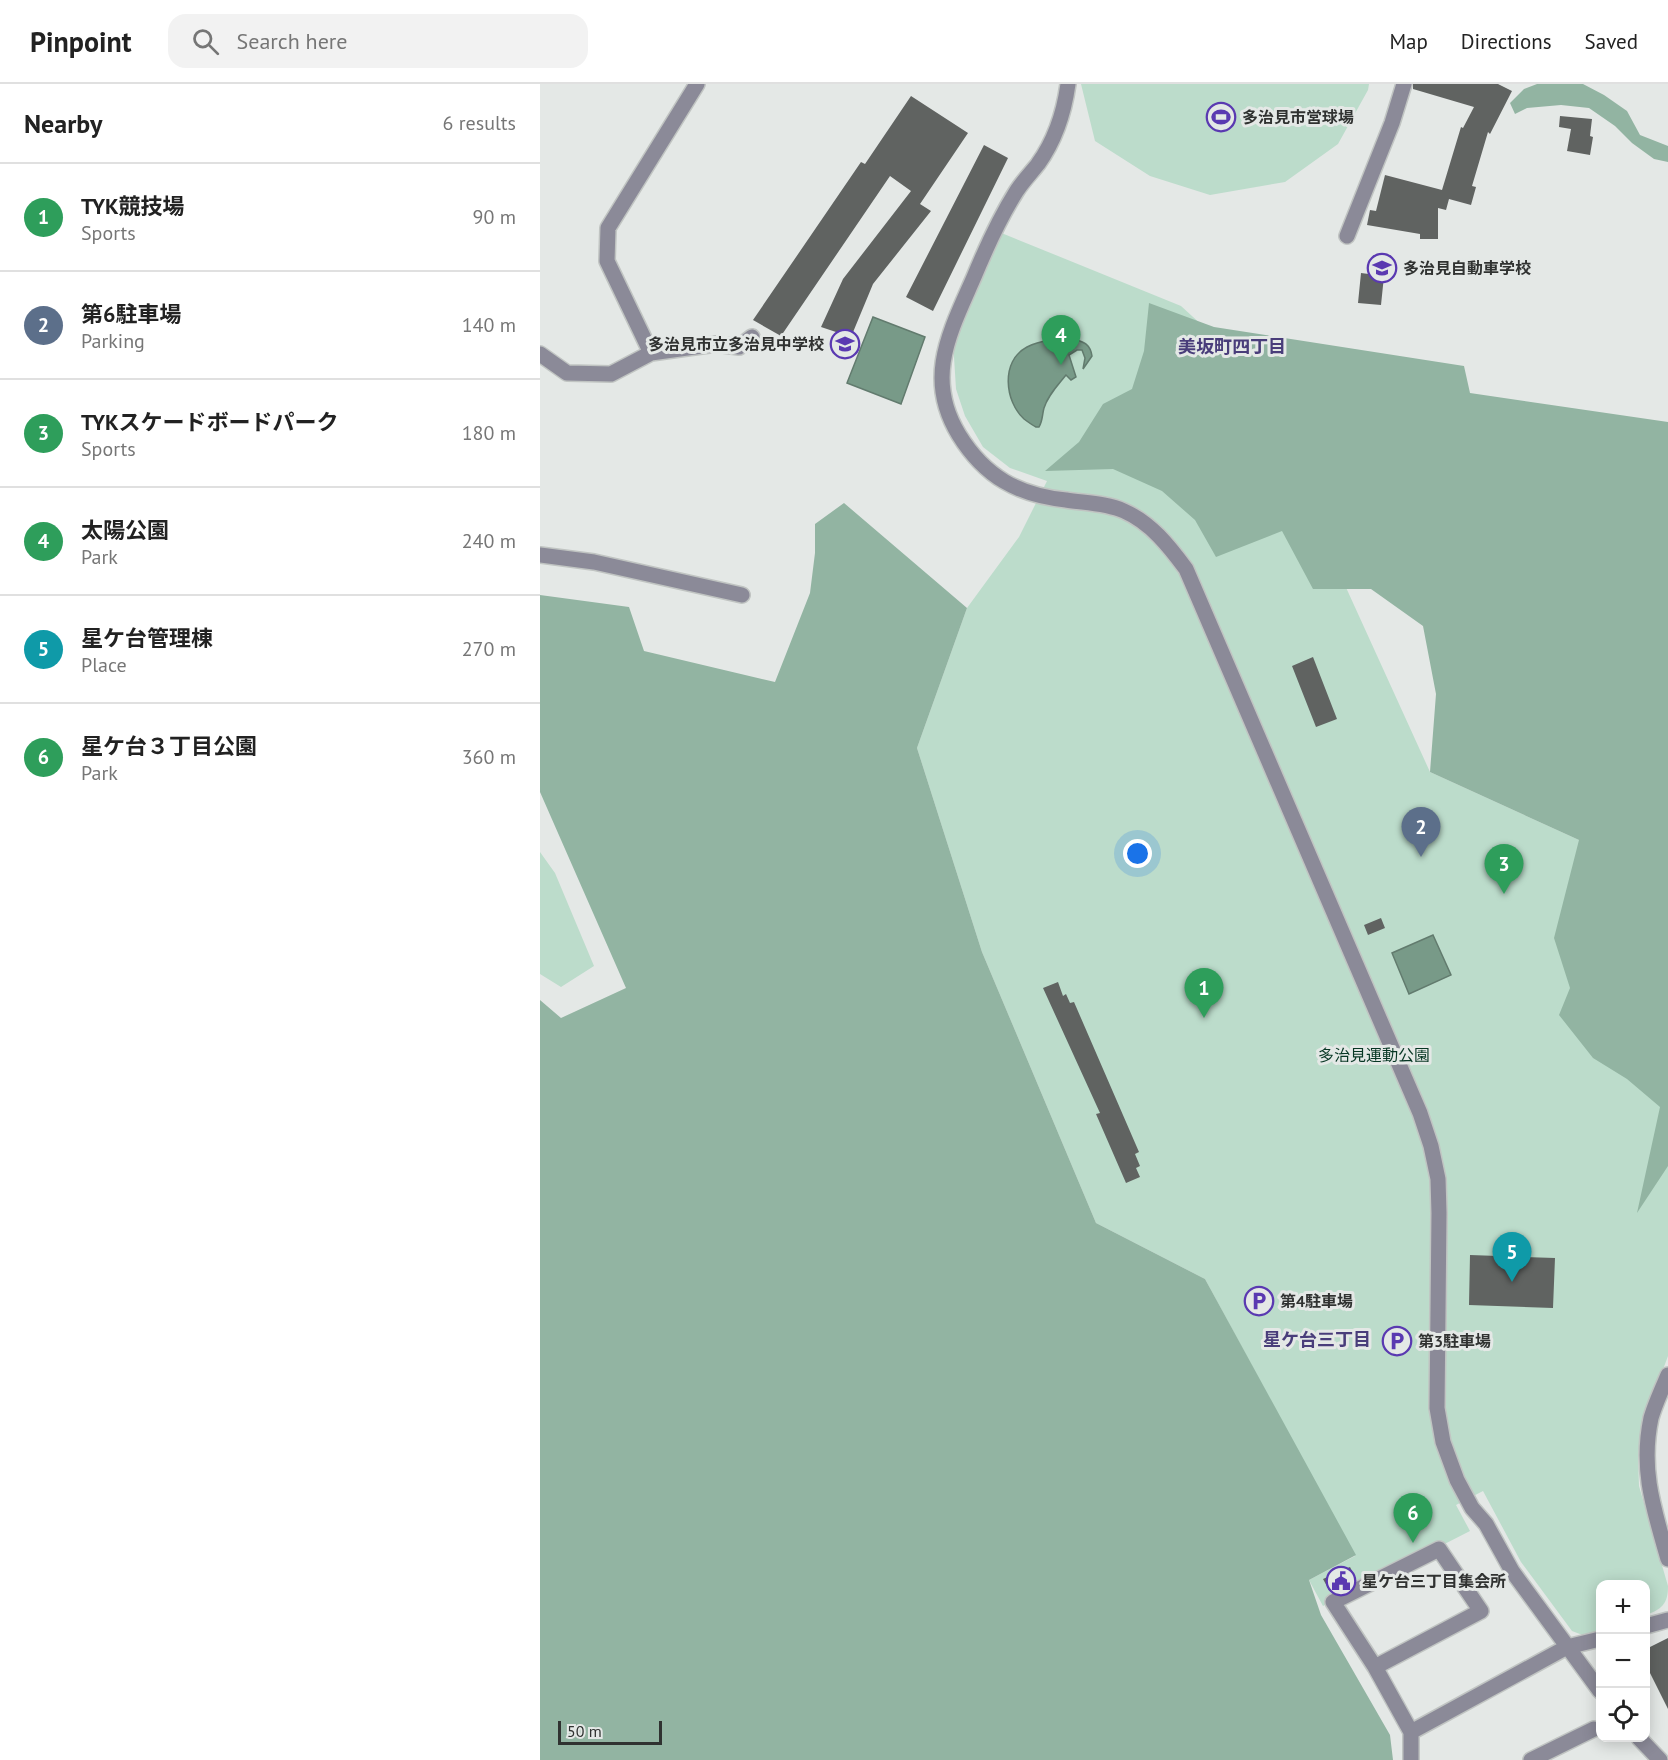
<!DOCTYPE html>
<meta charset="utf-8">
<style>
:root{--surface:#fff;--page:#f2f2f2;--text:#222;--muted:#767676;--line:#e0e0e0;--accent:#7c3aed}
body{margin:0;font-family:"PT Sans","Noto Sans JP",sans-serif;background:var(--page);color:var(--text)}
.controls{position:absolute;right:18px;bottom:18px;display:grid;overflow:hidden;border-radius:12px;box-shadow:0 3px 15px #0003}
.controls button{width:54px;height:54px;display:grid;place-items:center;padding:0;border:0;border-bottom:2px solid var(--line);background:var(--surface);color:var(--text);font:30px sans-serif}
.scale{position:absolute;left:18px;bottom:15px;width:104px;box-sizing:border-box;padding-left:6px;border:3px solid #303231;border-top:0;font-size:16px;line-height:21px;white-space:nowrap;color:#303231;-webkit-text-stroke:4px #e4e8e6;paint-order:stroke}
.you{position:absolute;left:598px;top:770px;width:21px;height:21px;margin:-15px;border:4px solid #fff;border-radius:50%;background:#1a73e8;box-shadow:0 0 0 9px #1a73e833}
.badge{display:grid;place-items:center;width:39px;height:39px;border-radius:50%;background:var(--accent);color:#fff;font-size:20px;font-weight:700}
.pin{position:absolute;translate:-50% -50px;filter:drop-shadow(0 2px 3px #0008)}
.pin::after{content:'';position:absolute;top:32px;width:21px;height:18px;background:inherit;clip-path:polygon(0 0,100% 0,50% 100%)}
.list{margin:0;padding:0;list-style:none}
h2{display:flex;justify-content:space-between;align-items:center;height:78px;margin:0;padding:0 24px;font-size:26px}
h2 small{font-size:20px;font-weight:400;color:var(--muted)}
.list li{display:grid;grid-template-columns:39px 1fr auto;gap:18px;align-items:center;box-sizing:border-box;height:108px;padding:0 24px;border-top:2px solid var(--line)}
.list b{display:block;font-size:22px;white-space:nowrap}
.list p{margin:0;font-size:20px;white-space:nowrap;color:var(--muted)}
.list em{font-size:20px;font-style:normal;color:var(--muted)}
.icon{flex:none;width:33px;height:33px;fill:none;stroke:currentColor;stroke-width:2;stroke-linecap:round;stroke-linejoin:round}
.map{position:relative;flex:none;width:1128px;height:1676px;overflow:hidden}
header{display:flex;align-items:center;gap:36px;box-sizing:border-box;height:84px;padding:0 30px;background:var(--surface);border-bottom:2px solid var(--line)}
header strong{font-size:28px}
nav{display:flex;gap:33px;margin-inline-start:auto;font-size:21px}
.search{width:420px;height:54px;background:var(--page);display:flex;align-items:center;gap:15px;box-sizing:border-box;padding:0 21px;border-radius:18px;color:var(--muted);font-size:22px}
main{display:flex}
aside{flex:1;background:var(--surface)}
.map>svg:first-child{display:block}
.green{fill:#bcdccb}
.forest{fill:#92b4a2}
.water{fill:#789a88;stroke:#627b6e;stroke-width:1.5}
.building{fill:#606361}
.lines{fill:none;stroke-linecap:round;stroke-linejoin:round}
.minor-casing{stroke:#c0c4c2;stroke-width:18}
.minor{stroke:#8b8a98;stroke-width:15}
.labels{text-anchor:middle;stroke-width:6;stroke-linejoin:round;paint-order:stroke}
.poi-label{font-size:16px;font-weight:bold;fill:#303231;stroke:#e4e8e6;text-anchor:start}
.park-label{font-size:16px;fill:#073724;stroke:#e4e8e6}
.neighbourhood-label{font-size:18px;font-weight:bold;fill:#493d7a;stroke:#e4e8e6}
</style>
<header>
<strong>Pinpoint</strong>
<div class="search"><svg class="icon" aria-label="search" viewBox="0 0 24 24"><circle cx="10" cy="10" r="6"/><path d="M15 15l6 6"/></svg>Search here</div>
<nav><a>Map</a><a>Directions</a><a>Saved</a></nav>
</header>
<main>
<aside>
<h2>Nearby<small>6 results</small></h2>
<ul class="list">
<li><span class="badge" style="background:#2e9e5b">1</span><div><b>TYK競技場</b><p>Sports</p></div><em>90 m</em></li>
<li><span class="badge" style="background:#5c6f8a">2</span><div><b>第6駐車場</b><p>Parking</p></div><em>140 m</em></li>
<li><span class="badge" style="background:#2e9e5b">3</span><div><b>TYKスケードボードパーク</b><p>Sports</p></div><em>180 m</em></li>
<li><span class="badge" style="background:#2e9e5b">4</span><div><b>太陽公園</b><p>Park</p></div><em>240 m</em></li>
<li><span class="badge" style="background:#0f9aa8">5</span><div><b>星ケ台管理棟</b><p>Place</p></div><em>270 m</em></li>
<li><span class="badge" style="background:#2e9e5b">6</span><div><b>星ケ台３丁目公園</b><p>Park</p></div><em>360 m</em></li>
</ul>
</aside>
<div class="map">
<svg width="1128" height="1676" viewBox="0 0 1128 1676">
<rect width="100%" height="100%" fill="#e4e8e6"/>
<path class="green" d="M 541,0 L 829,0 L 828,6 L 798,60 L 745,98 L 670,111 L 610,92 L 555,57 Z
M 459,148 L 641,222 L 733,306 L 763,409 L 890,688 L 1039,756 L 1128,897 L 1128,1272 L 1102,1342 L 1098,1372 L 1099,1402 L 1128,1502 C 1128,1520 1122,1525 1106,1531 L 1106,1500 L 1060,1500 L 1060,1546 L 1045,1552 L 1032,1547 L 981,1478 L 943,1407 L 916,1421 L 930,1447 L 783,1522 L 769,1496 L 815,1472 L 665,1195 L 556,1139 L 442,868 L 377,664 L 427,524 L 479,453 L 507,397 L 470,384 L 443,363 L 425,332 L 416,305 L 413,257 Z
M 0,768 L 15,789 L 54,882 L 21,903 L 0,890 Z"/>
<path class="forest" d="M 997,0 L 1043,0 L 1064,11 L 1087,27 L 1100,51 L 1128,62 L 1128,78 L 1114,75 L 1092,59 L 1075,42 L 1049,24 L 1021,21 L 987,24 L 975,30 L 970,19 L 984,5 Z
M 609,219 L 674,243 L 924,282 L 930,309 L 1128,338 L 1128,1082 L 1097,1129 L 1120,1023 L 1087,995 L 1053,974 L 1019,931 L 1030,904 L 1014,854 L 1039,756 L 890,688 L 896,610 L 883,542 L 831,505 L 773,505 L 742,447 L 676,473 L 655,436 L 622,407 L 573,385 L 505,387 L 539,358 L 563,320 L 592,305 L 604,267 Z
M 304,419 L 427,524 L 377,664 L 442,868 L 556,1139 L 665,1195 L 816,1471 L 769,1496 L 781,1531 L 850,1651 L 853,1676 L 0,1676 L 0,916 L 21,934 L 86,904 L 0,708 L 0,511 L 89,523 L 104,567 L 235,598 L 270,509 L 275,469 L 275,440 Z"/>
<path class="water" d="M 333,233 L 385,253 L 361,320 L 307,299 Z
M 532,254 C 543,258 550,259 552,272 L 543,285 L 545,274 L 542,266 L 537,266 L 529,271 L 536,293 L 531,296 L 526,291 C 518,301 508,311 504,324 C 502,331 503,336 499,343 L 496,343 C 492,341 488,338 484,335 C 465,318 460,277 487,263 C 501,256 516,255 532,254 Z
M 893,851 L 911,891 L 869,910 L 852,869 Z"/>
<path class="building" d="M 873,0 L 958,0 L 972,7 L 950,50 L 948,48 L 932,102 L 936,103 L 931,121 L 909,115 L 906,126 L 898,124 L 898,155 L 880,155 L 880,150 L 827,141 L 830,126 L 836,127 L 845,91 L 902,106 L 921,43 L 923,44 L 934,23 L 873,5 Z
M 371,12 L 428,49 L 380,120 L 391,127 L 333,200 L 311,253 L 281,243 L 303,195 L 371,107 L 350,92 L 241,252 L 213,236 L 321,78 L 325,80 Z
M 1020,32 L 1052,35 L 1050,52 L 1053,53 L 1050,71 L 1027,67 L 1031,45 L 1019,43 Z
M 444,61 L 468,74 L 393,227 L 366,213 Z
M 821,189 L 844,192 L 841,221 L 818,219 Z
M 773,573 L 797,635 L 776,643 L 752,582 Z
M 841,834 L 845,844 L 828,851 L 824,841 Z
M 518,898 L 523,912 L 526,910 L 530,919 L 534,918 L 599,1068 L 595,1070 L 600,1082 L 596,1084 L 600,1093 L 586,1099 L 556,1030 L 560,1029 L 503,904 Z
M 930,1171 L 1015,1174 L 1013,1224 L 929,1221 Z
M 810,1483 L 816,1495 L 792,1508 L 789,1506 L 783,1495 Z
M 1128,1554 L 1128,1625 L 1106,1581 L 1106,1565 Z"/>
<g class="lines">
<g class="minor-casing">
<path id="minor" d="M 528,0 C 524,29 516,55 498,80 C 491,89 482,98 476,108 C 459,135 446,164 434,193 C 410,248 384,294 419,351 C 445,393 478,411 526,416 C 545,419 566,419 584,427 C 611,439 629,462 646,485 L 880,1029 L 891,1062 L 898,1095 L 899,1129 L 897,1324 L 903,1358 L 917,1396 L 932,1424 L 946,1440 L 972,1487 L 1060,1607
M 807,152 L 852,39 L 864,0
M 111,269 L 176,260 L 199,263 L 212,253
M 0,270 L 27,289 L 71,290 L 111,269 L 67,177 L 68,144 L 157,0
M 0,471 L 54,478 L 202,511
M 1128,1291 C 1122,1305 1115,1320 1111,1334 C 1100,1386 1114,1426 1128,1475
M 899,1465 L 941,1527 L 835,1583 L 793,1518 Z
M 1106,1542 L 1128,1536
M 835,1583 L 871,1648 L 871,1676
M 871,1648 L 1027,1563 L 1060,1555
M 1099,1654 L 1120,1676
M 991,1676 L 1054,1645"/>
</g>
<use href="#minor" class="minor"/>
</g>
<defs>
<g id="stadium-ring" transform="scale(1.5)"><circle r="9.5" fill="#e4e8e6" stroke="#5a39b1" stroke-width="1.5"/><path d="M0-5a6.5 5 0 1 0 0 10a6.5 5 0 1 0 0-10ZM-3.5-1.8h7v3.6h-7Z" fill="#5a39b1"/></g>
<g id="school-ring" transform="scale(1.5)"><circle r="9.5" fill="#e4e8e6" stroke="#5a39b1" stroke-width="1.5"/><path d="M0-5L7-2L0 1L-7-2ZM-4 1L0 2.5L4 1V4Q0 6-4 4Z" fill="#5a39b1"/></g>
<g id="parking-ring" transform="scale(1.5)"><circle r="9.5" fill="#e4e8e6" stroke="#5a39b1" stroke-width="1.5"/><path d="M-3.5-5.5H1a3.5 3.5 0 0 1 0 7H-1V5.5H-3.5ZM-1-3.4V-.6H.8a1.4 1.4 0 0 0 0-2.8Z" fill="#5a39b1"/></g>
<g id="civic-ring" transform="scale(1.5)"><circle r="9.5" fill="#e4e8e6" stroke="#5a39b1" stroke-width="1.5"/><path d="M-.6-6.5H3V-4.5H.6V-3L4-1V1h2V6H-6V1h2V-1L-.6-3ZM-1.2 2.5V6h2.4V2.5Z" fill="#5a39b1"/></g>
</defs>
<g fill-rule="evenodd">
<use href="#stadium-ring" x="681" y="33"/>
<use href="#school-ring" x="842" y="184"/>
<use href="#school-ring" x="305" y="260"/>
<use href="#parking-ring" x="719" y="1217"/>
<use href="#parking-ring" x="857" y="1257"/>
<use href="#civic-ring" x="801" y="1497"/>
</g>
<g class="labels">
<g class="poi-label">
<text x="702" y="39">多治見市営球場</text>
<text x="863" y="190">多治見自動車学校</text>
<text x="284" y="266" text-anchor="end">多治見市立多治見中学校</text>
<text x="740" y="1223">第4駐車場</text>
<text x="878" y="1263">第3駐車場</text>
<text x="822" y="1503">星ケ台三丁目集会所</text>
</g>
<g class="park-label">
<text x="834" y="977">多治見運動公園</text>
</g>
<g class="neighbourhood-label">
<text x="692" y="269">美坂町四丁目</text>
<text x="777" y="1262">星ケ台三丁目</text>
</g>
</g>
</svg>
<div class="controls">
<button>+</button>
<button>−</button>
<button><svg class="icon" aria-label="locate" viewBox="0 0 24 24"><circle cx="12" cy="12" r="6"/><path d="M12 2v4M12 18v4M2 12h4M18 12h4"/></svg></button>
</div>
<div class="scale">50 m</div>
<div class="you"></div>
<div class="pin badge" style="left:664px;top:934px;background:#2e9e5b">1</div>
<div class="pin badge" style="left:881px;top:773px;background:#5c6f8a">2</div>
<div class="pin badge" style="left:964px;top:810px;background:#2e9e5b">3</div>
<div class="pin badge" style="left:521px;top:281px;background:#2e9e5b">4</div>
<div class="pin badge" style="left:972px;top:1198px;background:#0f9aa8">5</div>
<div class="pin badge" style="left:873px;top:1459px;background:#2e9e5b">6</div>
</div>
</main>
